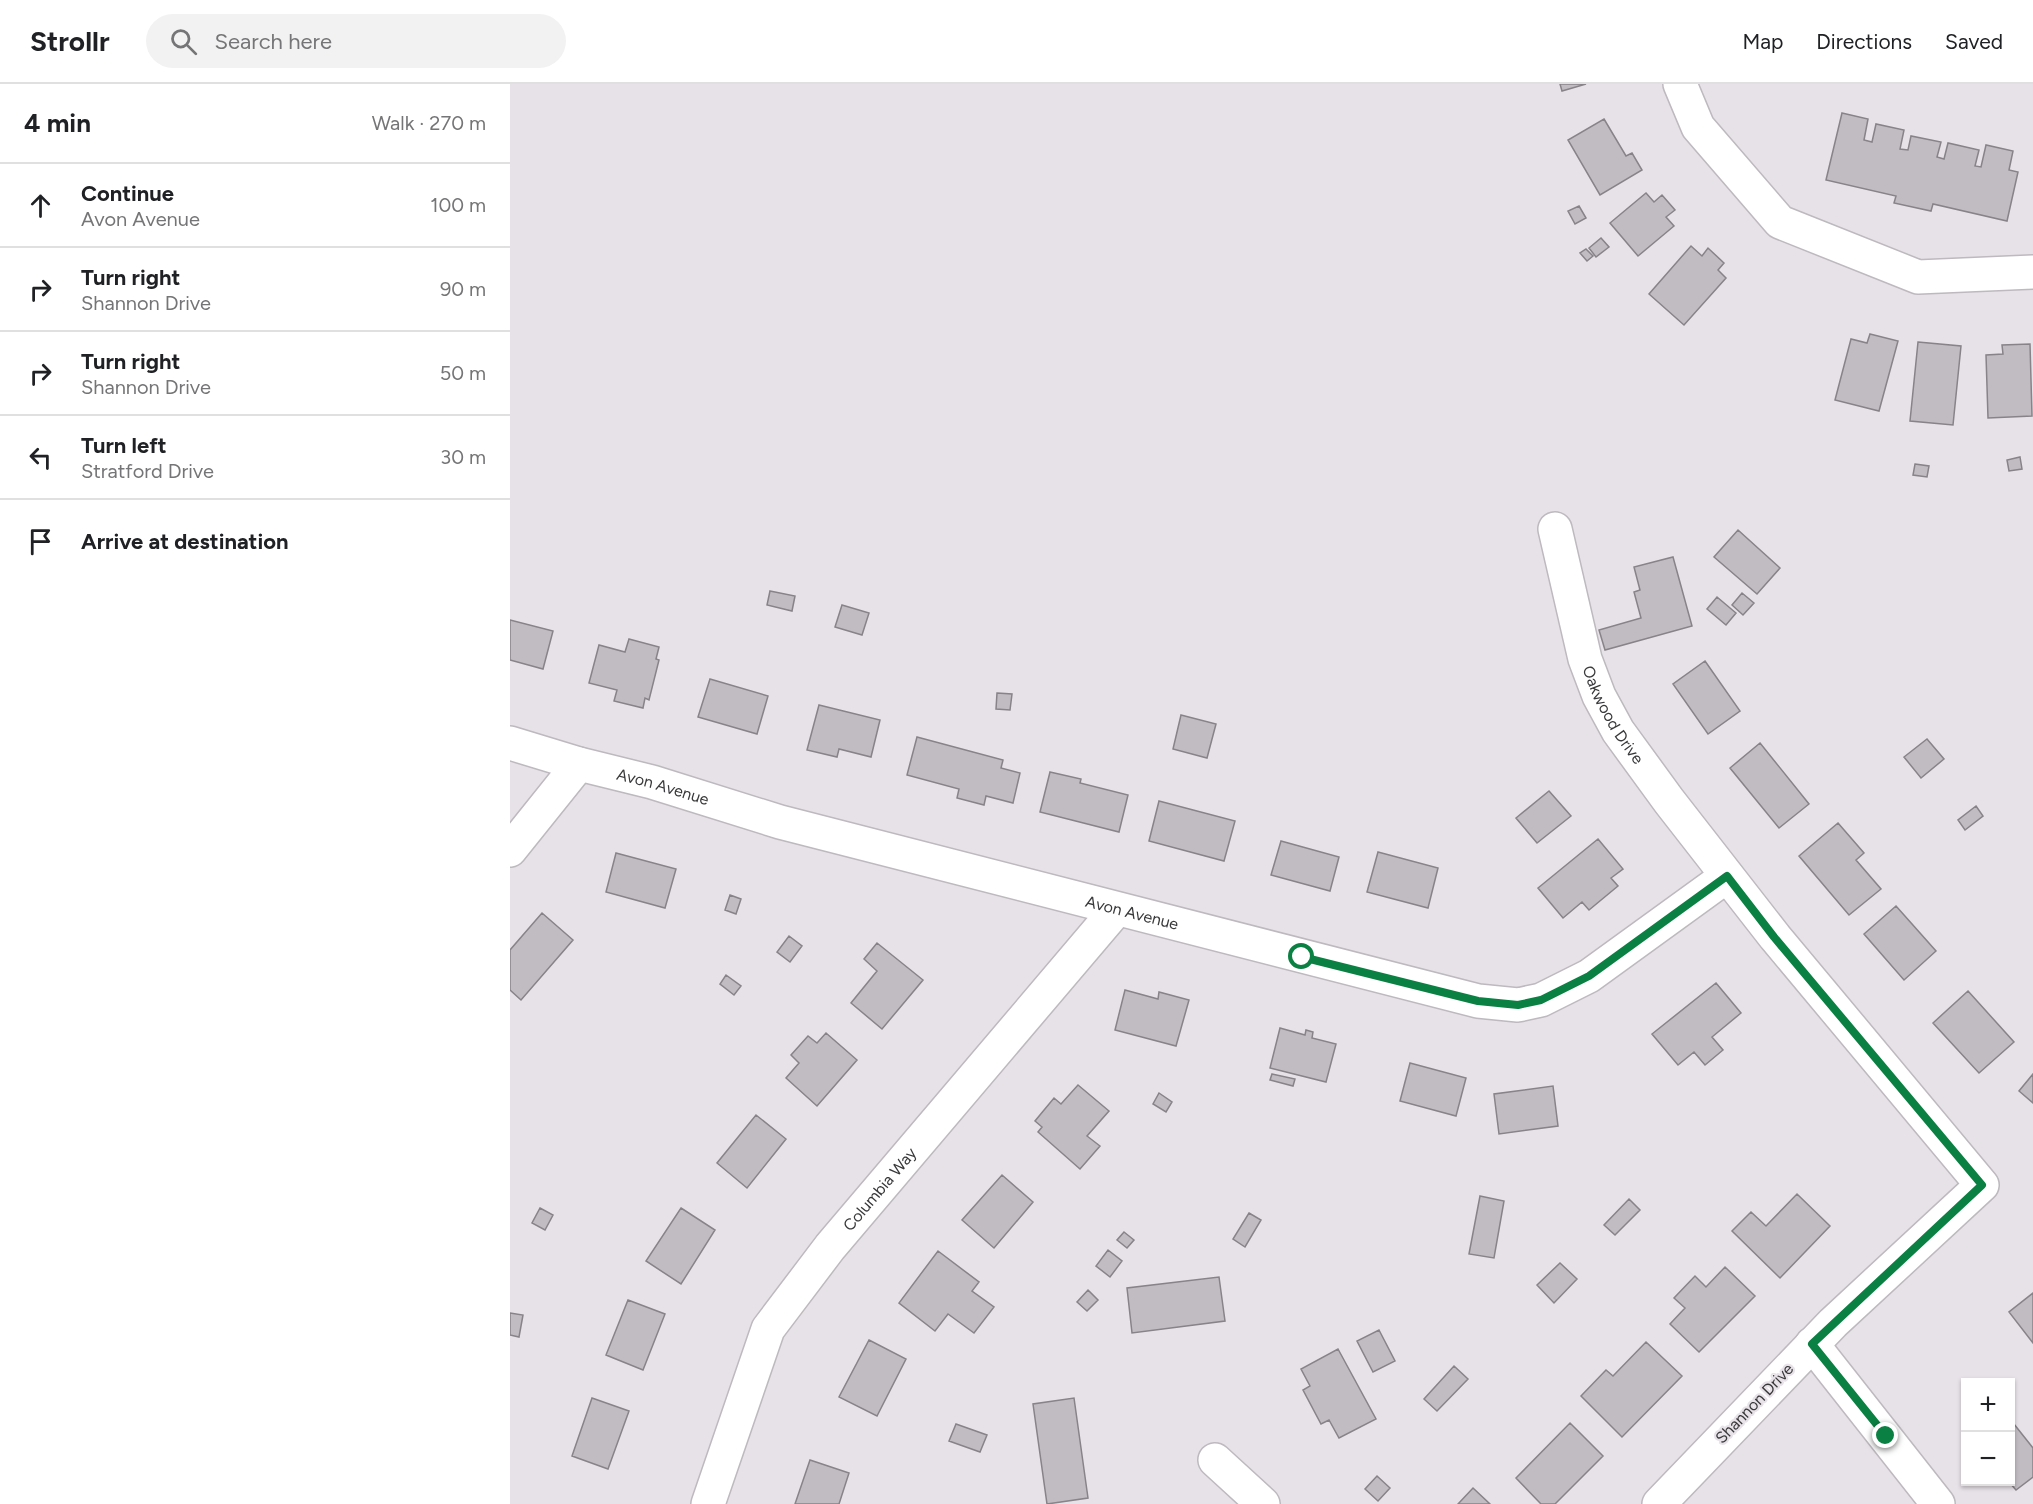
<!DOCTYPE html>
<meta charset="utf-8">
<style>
:root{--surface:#fff;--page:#f2f2f2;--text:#202124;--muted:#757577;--line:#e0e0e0}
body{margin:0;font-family:Figtree,sans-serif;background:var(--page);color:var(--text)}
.controls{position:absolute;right:18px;bottom:18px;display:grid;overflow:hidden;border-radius:0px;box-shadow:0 2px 4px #0004}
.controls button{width:54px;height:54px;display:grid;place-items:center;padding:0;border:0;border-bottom:2px solid var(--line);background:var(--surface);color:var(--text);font:30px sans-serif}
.stop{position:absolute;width:18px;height:18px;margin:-14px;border:4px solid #0b8043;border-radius:50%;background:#fff}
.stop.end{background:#0b8043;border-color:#fff;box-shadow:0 2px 6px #0008}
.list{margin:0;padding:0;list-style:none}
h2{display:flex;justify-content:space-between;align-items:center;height:78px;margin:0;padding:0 24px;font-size:26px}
h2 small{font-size:20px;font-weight:400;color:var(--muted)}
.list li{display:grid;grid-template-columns:39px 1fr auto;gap:18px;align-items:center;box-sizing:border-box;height:84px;padding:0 24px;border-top:2px solid var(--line)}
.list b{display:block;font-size:22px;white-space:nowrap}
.list p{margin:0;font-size:20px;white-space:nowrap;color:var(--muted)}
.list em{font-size:20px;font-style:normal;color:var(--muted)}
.icon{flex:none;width:33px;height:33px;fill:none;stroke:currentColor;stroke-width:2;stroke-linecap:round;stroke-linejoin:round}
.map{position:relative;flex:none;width:1523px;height:1420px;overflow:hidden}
header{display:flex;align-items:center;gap:36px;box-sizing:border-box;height:84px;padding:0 30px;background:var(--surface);border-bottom:2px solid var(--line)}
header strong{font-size:28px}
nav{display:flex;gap:33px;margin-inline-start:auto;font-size:21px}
.search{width:420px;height:54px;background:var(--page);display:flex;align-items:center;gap:15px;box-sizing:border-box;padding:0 21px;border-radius:33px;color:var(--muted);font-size:22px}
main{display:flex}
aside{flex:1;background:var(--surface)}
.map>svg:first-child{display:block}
.building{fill:#c1bcc2;stroke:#878388;stroke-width:1.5}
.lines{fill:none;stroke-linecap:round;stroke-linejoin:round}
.minor-casing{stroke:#bdb9be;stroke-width:36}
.minor{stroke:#fff;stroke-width:33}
.route{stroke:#0b8043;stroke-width:8}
.labels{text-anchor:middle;stroke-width:4.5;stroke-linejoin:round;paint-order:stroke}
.street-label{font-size:16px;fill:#39383a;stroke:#e7e2e8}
</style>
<header>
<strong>Strollr</strong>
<div class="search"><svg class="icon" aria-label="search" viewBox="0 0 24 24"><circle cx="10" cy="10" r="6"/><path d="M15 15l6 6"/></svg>Search here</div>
<nav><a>Map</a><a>Directions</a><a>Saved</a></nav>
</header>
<main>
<aside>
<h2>4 min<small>Walk · 270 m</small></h2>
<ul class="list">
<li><svg class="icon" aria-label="ahead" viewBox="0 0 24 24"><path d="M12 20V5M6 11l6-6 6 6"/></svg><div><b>Continue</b><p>Avon Avenue</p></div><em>100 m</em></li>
<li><svg class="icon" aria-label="right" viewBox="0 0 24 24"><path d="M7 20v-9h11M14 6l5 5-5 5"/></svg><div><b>Turn right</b><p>Shannon Drive</p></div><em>90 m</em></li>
<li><svg class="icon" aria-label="right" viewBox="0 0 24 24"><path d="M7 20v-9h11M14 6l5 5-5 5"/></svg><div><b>Turn right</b><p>Shannon Drive</p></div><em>50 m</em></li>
<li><svg class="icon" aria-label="left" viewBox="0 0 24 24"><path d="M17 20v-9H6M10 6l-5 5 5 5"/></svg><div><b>Turn left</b><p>Stratford Drive</p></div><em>30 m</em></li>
<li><svg class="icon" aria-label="arrive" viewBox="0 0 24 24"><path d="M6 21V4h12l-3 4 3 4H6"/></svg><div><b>Arrive at destination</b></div></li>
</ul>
</aside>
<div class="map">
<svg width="1523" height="1420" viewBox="0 0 1523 1420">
<rect width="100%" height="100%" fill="#e7e2e8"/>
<path class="building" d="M 1050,0 L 1076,0 L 1052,7 Z
M 1332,29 L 1358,35 L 1354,56 L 1362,58 L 1366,40 L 1394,46 L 1390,65 L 1398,66 L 1401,52 L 1431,58 L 1427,73 L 1434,75 L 1438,59 L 1469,66 L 1465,82 L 1471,83 L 1476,61 L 1503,67 L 1499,86 L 1508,88 L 1497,137 L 1423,120 L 1421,127 L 1384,119 L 1386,112 L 1316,96 Z
M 1094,35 L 1116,72 L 1122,69 L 1132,86 L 1090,111 L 1058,56 Z
M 1136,109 L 1144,118 L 1152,111 L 1165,126 L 1156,133 L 1164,142 L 1128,172 L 1100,139 Z
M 1069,122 L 1076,134 L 1065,140 L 1058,127 Z
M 1091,154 L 1099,163 L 1086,173 L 1079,164 Z
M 1181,162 L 1192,172 L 1198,164 L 1214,179 L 1208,186 L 1216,194 L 1174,241 L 1139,210 Z
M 1076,165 L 1083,172 L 1077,177 L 1070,169 Z
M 1360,250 L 1388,257 L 1369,327 L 1325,316 L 1341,255 L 1357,259 Z
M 1408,258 L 1451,262 L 1443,341 L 1400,337 Z
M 1520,260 L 1522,332 L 1478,334 L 1476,271 L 1493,270 L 1492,261 Z
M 1510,373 L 1512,385 L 1499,387 L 1497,376 Z
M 1405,380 L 1419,382 L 1417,393 L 1403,391 Z
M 1228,446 L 1270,484 L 1247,510 L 1204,473 Z
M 1163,473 L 1182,542 L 1095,566 L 1089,546 L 1131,534 L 1124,508 L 1130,506 L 1124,483 Z
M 260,507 L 285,512 L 282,527 L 257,521 Z
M 1232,509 L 1244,519 L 1233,531 L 1222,521 Z
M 1207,513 L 1226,529 L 1216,541 L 1197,525 Z
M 332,521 L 359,529 L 352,551 L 325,543 Z
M 0,536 L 43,547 L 33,585 L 0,576 Z
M 119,555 L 149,563 L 146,575 L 149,576 L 139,616 L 135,614 L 133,624 L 104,617 L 107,606 L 79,599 L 89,561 L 115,568 Z
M 1195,577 L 1230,627 L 1198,650 L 1163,600 Z
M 200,595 L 258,612 L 247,650 L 188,633 Z
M 487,609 L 502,610 L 500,626 L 486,625 Z
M 309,621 L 370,636 L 361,673 L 329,665 L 327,673 L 297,666 Z
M 671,631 L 706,640 L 697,674 L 663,665 Z
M 407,653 L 493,676 L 491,684 L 510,689 L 503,719 L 476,712 L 474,721 L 447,714 L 449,705 L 397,691 Z
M 1417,655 L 1434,675 L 1411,694 L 1394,673 Z
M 1250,659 L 1299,720 L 1269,744 L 1220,684 Z
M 540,688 L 571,695 L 570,699 L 618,711 L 609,748 L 530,728 Z
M 1039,707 L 1061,732 L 1027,759 L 1006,734 Z
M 649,717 L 725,737 L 714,777 L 639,757 Z
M 1466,722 L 1473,732 L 1455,746 L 1448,736 Z
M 1328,739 L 1354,769 L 1346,776 L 1371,805 L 1339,831 L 1289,772 Z
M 1088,755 L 1113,785 L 1101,794 L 1108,802 L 1079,826 L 1072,818 L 1053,834 L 1028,804 Z
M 771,757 L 829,773 L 820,807 L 761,791 Z
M 868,768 L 928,784 L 918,824 L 857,808 Z
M 106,769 L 166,785 L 155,824 L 96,808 Z
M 220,811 L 231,815 L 226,830 L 215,826 Z
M 1386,822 L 1426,867 L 1394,896 L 1354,850 Z
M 32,829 L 63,856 L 11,916 L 0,906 L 0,866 Z
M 279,852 L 292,862 L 280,878 L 267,868 Z
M 367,859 L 413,896 L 372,945 L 341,919 L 367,887 L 354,875 Z
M 216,891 L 231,902 L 224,911 L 210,900 Z
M 1206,899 L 1231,929 L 1202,953 L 1213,966 L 1195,981 L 1184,968 L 1168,981 L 1142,950 Z
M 615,906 L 648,915 L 649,908 L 679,916 L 666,962 L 605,946 Z
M 1458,907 L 1504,958 L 1469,989 L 1423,939 Z
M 770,944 L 795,951 L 796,946 L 803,948 L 802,954 L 826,960 L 816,998 L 760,984 Z
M 316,949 L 347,976 L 307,1022 L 276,994 L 289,979 L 281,971 L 298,952 L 307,959 Z
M 900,979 L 956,994 L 946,1032 L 890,1017 Z
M 762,990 L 785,995 L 783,1002 L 760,996 Z
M 1523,990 L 1523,1019 L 1509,1007 Z
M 568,1001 L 599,1027 L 577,1052 L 590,1062 L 570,1085 L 528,1048 L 532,1043 L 525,1037 L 544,1014 L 551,1020 Z
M 1043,1002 L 1048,1042 L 989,1050 L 984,1010 Z
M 649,1009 L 662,1018 L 656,1028 L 643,1020 Z
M 246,1031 L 276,1055 L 237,1104 L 207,1079 Z
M 492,1091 L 523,1118 L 484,1164 L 452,1136 Z
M 1287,1110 L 1320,1142 L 1270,1194 L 1222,1147 L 1241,1128 L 1256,1142 Z
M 970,1112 L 994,1117 L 984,1174 L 959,1170 Z
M 1119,1115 L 1130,1126 L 1105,1151 L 1094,1141 Z
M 30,1124 L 43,1131 L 35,1146 L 22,1139 Z
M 171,1124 L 205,1146 L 171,1200 L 136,1177 Z
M 739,1129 L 751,1136 L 735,1163 L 723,1155 Z
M 614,1148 L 624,1156 L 617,1164 L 607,1156 Z
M 598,1166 L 612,1177 L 600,1193 L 586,1182 Z
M 428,1167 L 469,1198 L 462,1207 L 484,1223 L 464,1249 L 438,1230 L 425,1247 L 389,1219 Z
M 1050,1179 L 1067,1195 L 1044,1219 L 1027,1201 Z
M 1215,1183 L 1245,1212 L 1189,1268 L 1160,1240 L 1175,1224 L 1164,1214 L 1185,1192 L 1196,1203 Z
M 709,1193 L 715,1237 L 622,1249 L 617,1204 Z
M 578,1206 L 588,1216 L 577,1227 L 567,1218 Z
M 1523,1209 L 1523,1259 L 1499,1228 Z
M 118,1216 L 155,1230 L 133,1286 L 96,1271 Z
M 0,1229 L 13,1231 L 9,1253 L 0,1251 Z
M 869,1246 L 885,1277 L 863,1288 L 847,1257 Z
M 359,1256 L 396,1275 L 367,1332 L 329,1313 Z
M 1136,1258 L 1172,1292 L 1112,1353 L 1071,1312 L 1096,1286 L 1103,1292 Z
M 828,1265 L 866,1335 L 829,1354 L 819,1336 L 811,1340 L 793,1306 L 800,1302 L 791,1285 Z
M 944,1282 L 958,1295 L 927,1327 L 914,1315 Z
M 82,1314 L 119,1327 L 98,1385 L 62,1372 Z
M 564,1314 L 578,1414 L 537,1420 L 523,1320 Z
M 1500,1335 L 1523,1364 L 1523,1393 L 1506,1406 L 1499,1398 Z
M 1060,1339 L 1093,1372 L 1045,1420 L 1031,1420 L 1006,1394 Z
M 446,1340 L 477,1351 L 470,1368 L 439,1357 Z
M 300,1376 L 339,1389 L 329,1420 L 285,1420 Z
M 867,1392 L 880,1404 L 868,1417 L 855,1405 Z
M 963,1404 L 980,1420 L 948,1420 Z"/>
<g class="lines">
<g class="minor-casing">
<g id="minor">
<path d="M 1170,0 L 1188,43 L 1270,138 L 1408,193 L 1523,188"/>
<path id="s1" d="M 1045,445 L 1075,575 L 1089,612 L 1108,647 L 1159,717 L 1265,853 L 1472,1101 L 1323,1239 L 1149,1420"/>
<path id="s2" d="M 0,659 L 69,680 L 142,698 L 270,738 L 968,917 L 1008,921 L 1031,916 L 1079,892 L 1217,792"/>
<path d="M 0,766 L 69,680"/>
<path d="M 1302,1260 L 1428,1420"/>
<path d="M 705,1376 L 753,1420"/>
<path id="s3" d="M 198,1420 L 258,1245 L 320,1163 L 606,826"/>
</g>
</g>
<use href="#minor" class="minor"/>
</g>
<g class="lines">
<path class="route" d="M 792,873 L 968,917 L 1008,921 L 1031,916 L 1079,892 L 1217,792 L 1264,853 L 1472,1101 L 1302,1260 L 1376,1352"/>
</g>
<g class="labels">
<g class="street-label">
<text dy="6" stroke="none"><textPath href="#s1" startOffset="196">Oakwood Drive</textPath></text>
<text dy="6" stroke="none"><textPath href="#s2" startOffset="159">Avon Avenue</textPath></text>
<text dy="6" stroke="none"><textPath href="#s2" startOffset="645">Avon Avenue</textPath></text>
<text dy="6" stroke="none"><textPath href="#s3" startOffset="364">Columbia Way</textPath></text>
<text transform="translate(1244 1319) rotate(-46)" y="6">Shannon Drive</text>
</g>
</g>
</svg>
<div class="controls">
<button>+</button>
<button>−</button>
</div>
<div class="stop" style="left:792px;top:873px"></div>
<div class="stop end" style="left:1376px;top:1352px"></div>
</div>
</main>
